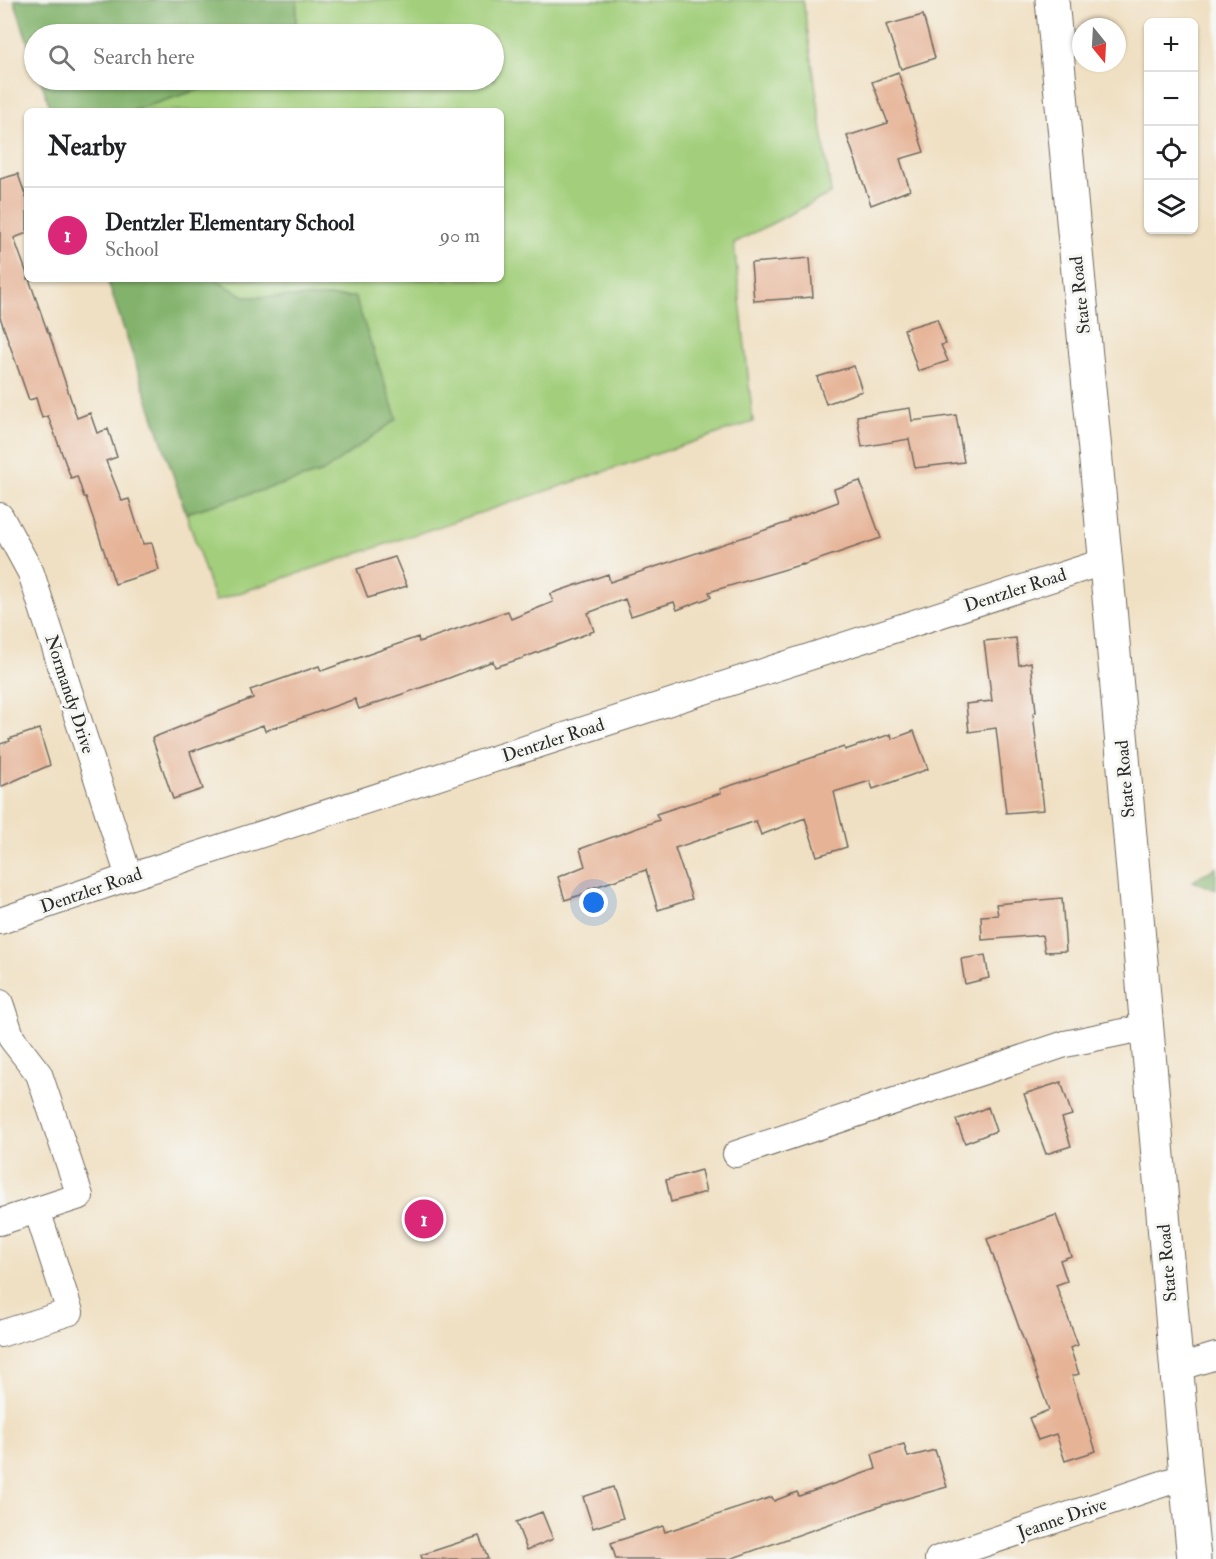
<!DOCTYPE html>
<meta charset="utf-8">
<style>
:root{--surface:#fff;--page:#f6f6f6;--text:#202124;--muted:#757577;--line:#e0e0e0;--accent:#db2777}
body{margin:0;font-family:"IM FELL Double Pica",serif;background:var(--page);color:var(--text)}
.controls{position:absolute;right:18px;top:18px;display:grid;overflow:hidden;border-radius:9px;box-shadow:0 2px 4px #0004}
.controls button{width:54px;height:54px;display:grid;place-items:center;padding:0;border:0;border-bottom:2px solid var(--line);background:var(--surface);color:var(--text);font:30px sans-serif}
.compass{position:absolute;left:1072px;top:18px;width:54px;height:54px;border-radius:50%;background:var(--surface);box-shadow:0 2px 4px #0004;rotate:162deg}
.you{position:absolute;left:594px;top:903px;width:21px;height:21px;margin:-15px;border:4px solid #fff;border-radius:50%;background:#1a73e8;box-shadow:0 0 0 9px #1a73e833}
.badge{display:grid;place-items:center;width:39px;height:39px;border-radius:50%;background:var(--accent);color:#fff;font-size:20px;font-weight:700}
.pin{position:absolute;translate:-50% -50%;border:3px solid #fff;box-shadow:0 2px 6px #0006}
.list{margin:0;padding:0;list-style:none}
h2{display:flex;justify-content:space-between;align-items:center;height:78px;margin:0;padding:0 24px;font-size:26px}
h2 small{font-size:20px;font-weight:400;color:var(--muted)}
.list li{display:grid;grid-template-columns:39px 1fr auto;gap:18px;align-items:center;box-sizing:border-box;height:96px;padding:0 24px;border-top:2px solid var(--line)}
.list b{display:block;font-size:22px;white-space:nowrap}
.list p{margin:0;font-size:20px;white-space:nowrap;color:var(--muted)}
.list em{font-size:20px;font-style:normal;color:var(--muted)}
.icon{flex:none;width:33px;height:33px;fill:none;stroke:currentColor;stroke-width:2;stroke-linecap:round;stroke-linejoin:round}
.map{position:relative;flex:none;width:1216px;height:1559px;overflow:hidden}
.search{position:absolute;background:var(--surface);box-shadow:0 2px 4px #0004;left:24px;top:24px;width:480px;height:66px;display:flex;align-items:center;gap:15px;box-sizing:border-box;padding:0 21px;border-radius:33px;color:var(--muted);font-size:22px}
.panel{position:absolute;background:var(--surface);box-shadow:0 2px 4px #0004;left:24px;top:108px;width:480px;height:174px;border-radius:9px}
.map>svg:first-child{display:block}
.green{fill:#a3cf7c;stroke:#677d54;stroke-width:1.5}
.forest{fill:#82b26c;stroke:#566e4c;stroke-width:1.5}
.building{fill:#e6b396}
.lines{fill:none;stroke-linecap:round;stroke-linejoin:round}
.minor-casing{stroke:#706a60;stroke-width:28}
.major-casing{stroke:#706a60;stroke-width:35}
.minor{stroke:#fff;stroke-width:26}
.major{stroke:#fff;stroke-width:33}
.labels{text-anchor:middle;stroke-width:6;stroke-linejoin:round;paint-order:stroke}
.street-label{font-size:18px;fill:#2b2b2b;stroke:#f6f6f2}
</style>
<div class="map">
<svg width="1216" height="1559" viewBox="0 0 1216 1559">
<rect width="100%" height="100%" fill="#f6f6f2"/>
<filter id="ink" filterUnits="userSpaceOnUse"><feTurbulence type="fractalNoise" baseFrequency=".0167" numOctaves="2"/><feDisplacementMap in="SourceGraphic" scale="12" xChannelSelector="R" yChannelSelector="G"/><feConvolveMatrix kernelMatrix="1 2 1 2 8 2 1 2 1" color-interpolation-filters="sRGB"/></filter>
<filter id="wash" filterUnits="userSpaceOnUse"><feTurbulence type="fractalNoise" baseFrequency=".008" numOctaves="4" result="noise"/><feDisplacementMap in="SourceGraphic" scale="24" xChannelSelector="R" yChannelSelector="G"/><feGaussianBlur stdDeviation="1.35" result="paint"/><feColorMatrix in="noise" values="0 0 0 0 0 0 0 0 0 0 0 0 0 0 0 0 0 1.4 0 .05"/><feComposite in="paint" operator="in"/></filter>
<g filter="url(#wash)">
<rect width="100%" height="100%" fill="#f0e0c3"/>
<path class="green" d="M 297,0 L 803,0 L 831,193 L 734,243 L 753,422 L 215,601 L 186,513 L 323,472 L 355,297 L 246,297 L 213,279 L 501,279 L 501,111 L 131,111 L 229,80 L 494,80 L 494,34 L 295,34 Z"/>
<path class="forest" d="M 14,0 L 297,0 L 295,34 L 34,34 L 34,61 Z
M 41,80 L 229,80 L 131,111 L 51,111 Z
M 107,279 L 213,279 L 246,297 L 355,297 L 397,419 L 323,472 L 186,513 Z
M 1216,867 L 1216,890 L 1193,881 Z"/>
<g id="blocks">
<path class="building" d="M 923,15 L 935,58 L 901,69 L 886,25 Z
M 898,72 L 924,152 L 900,159 L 910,190 L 871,205 L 847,136 L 888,123 L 872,82 Z
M 18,174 L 27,200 L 27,233 L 14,238 L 27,274 L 27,279 L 29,279 L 48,333 L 49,333 L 77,418 L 90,413 L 97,433 L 108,429 L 117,457 L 106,461 L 122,501 L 129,499 L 143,544 L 152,543 L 159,570 L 115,584 L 86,497 L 84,497 L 77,476 L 71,478 L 48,416 L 42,418 L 36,398 L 29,400 L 0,317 L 0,179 Z
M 810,258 L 813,297 L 754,301 L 751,263 Z
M 937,319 L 946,344 L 941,345 L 948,361 L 918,371 L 904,329 Z
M 854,366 L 862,391 L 826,404 L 817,377 Z
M 910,408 L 912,421 L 956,415 L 964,462 L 915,468 L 909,439 L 862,447 L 857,416 Z
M 860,481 L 881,538 L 803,565 L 803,564 L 709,592 L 711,597 L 677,610 L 674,602 L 631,616 L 625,599 L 588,613 L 594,631 L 523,658 L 495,667 L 493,661 L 449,678 L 359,709 L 355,699 L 265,731 L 263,725 L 190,752 L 203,789 L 173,799 L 152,738 L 253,698 L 250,690 L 319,666 L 321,671 L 418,637 L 419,642 L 508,611 L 511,619 L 553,602 L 550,594 L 608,574 L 610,582 L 789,522 L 789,520 L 838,502 L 834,489 Z
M 395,557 L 407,586 L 368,598 L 357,569 Z
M 1016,638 L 1019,665 L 1031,662 L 1036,712 L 1033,713 L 1044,810 L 1006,813 L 996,728 L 969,732 L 966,704 L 992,701 L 984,641 Z
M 39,729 L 50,765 L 0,787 L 0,744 L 10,741 L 9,739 Z
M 914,731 L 928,769 L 873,789 L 870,781 L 834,792 L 847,847 L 817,856 L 805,818 L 761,835 L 756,821 L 675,848 L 692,899 L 658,910 L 646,870 L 589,889 L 590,892 L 565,900 L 558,877 L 585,866 L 580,849 L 659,820 L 656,814 L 721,793 L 720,789 L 800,763 L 799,762 L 844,747 L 845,750 L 891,734 L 892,739 Z
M 1062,898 L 1066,951 L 1045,952 L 1042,935 L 982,940 L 981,916 L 998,915 L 996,904 Z
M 985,955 L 989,978 L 965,984 L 961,959 Z
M 1061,1082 L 1072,1115 L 1062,1118 L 1071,1146 L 1046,1154 L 1024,1094 Z
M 988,1107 L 996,1131 L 965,1143 L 956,1120 Z
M 701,1170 L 706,1192 L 671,1202 L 666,1180 Z
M 1056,1215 L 1071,1256 L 1060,1260 L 1067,1281 L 1056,1285 L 1078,1345 L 1070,1348 L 1079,1374 L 1072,1376 L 1096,1451 L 1065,1461 L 1056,1434 L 1038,1440 L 1029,1418 L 1049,1410 L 987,1239 Z
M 904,1444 L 908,1457 L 935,1450 L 947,1487 L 883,1505 L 730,1559 L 616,1559 L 611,1543 L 663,1526 L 665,1532 L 772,1497 L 774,1501 L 797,1492 L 799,1496 L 876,1469 L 872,1454 Z
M 613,1487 L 623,1518 L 593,1528 L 583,1497 Z
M 542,1512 L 553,1539 L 527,1550 L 516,1522 Z
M 479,1536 L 488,1559 L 422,1559 L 421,1555 Z"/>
</g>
</g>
<g filter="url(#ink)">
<use href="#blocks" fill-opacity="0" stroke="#706a60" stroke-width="1.5"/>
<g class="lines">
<g class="minor-casing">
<path id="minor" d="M 0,516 L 31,573 L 129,877
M 0,921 L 129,877 L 1106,561
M 0,1003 L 12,1039 L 39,1074 L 80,1196 L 37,1210
M 736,1154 L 1065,1044 L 1147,1027
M 0,1222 L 37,1210 L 70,1312 L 0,1334
M 1176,1368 L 1216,1356
M 938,1559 L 1186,1476"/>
</g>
<g class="major-casing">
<path id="major" d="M 1052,0 L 1110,608 L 1186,1476 L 1194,1559"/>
</g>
<use href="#minor" class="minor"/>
<use href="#major" class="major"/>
</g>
</g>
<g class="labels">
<g class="street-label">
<text transform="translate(1080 295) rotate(-96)" y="6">State Road</text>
<text transform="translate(1015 590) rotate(-18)" y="6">Dentzler Road</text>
<text transform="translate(70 694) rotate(72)" y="6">Normandy Drive</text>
<text transform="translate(553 740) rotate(-18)" y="6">Dentzler Road</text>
<text transform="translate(1125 779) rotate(-95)" y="6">State Road</text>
<text transform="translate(91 890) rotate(-19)" y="6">Dentzler Road</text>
<text transform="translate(1167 1263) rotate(-95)" y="6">State Road</text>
<text transform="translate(1062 1518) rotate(-19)" y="6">Jeanne Drive</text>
</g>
</g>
</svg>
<div class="controls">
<button>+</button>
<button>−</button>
<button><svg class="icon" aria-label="locate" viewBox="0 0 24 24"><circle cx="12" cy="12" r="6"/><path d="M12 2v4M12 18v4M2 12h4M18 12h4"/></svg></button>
<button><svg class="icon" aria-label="layers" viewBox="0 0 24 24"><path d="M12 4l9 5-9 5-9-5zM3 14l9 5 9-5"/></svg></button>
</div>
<svg class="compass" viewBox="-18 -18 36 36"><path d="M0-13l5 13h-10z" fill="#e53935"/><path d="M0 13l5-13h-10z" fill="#757577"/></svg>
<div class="you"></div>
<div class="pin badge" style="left:424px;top:1219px">1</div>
<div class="search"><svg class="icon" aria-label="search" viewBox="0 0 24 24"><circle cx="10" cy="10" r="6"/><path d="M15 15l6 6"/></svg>Search here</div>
<section class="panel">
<h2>Nearby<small></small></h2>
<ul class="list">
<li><span class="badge">1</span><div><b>Dentzler Elementary School</b><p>School</p></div><em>90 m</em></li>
</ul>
</section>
</div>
